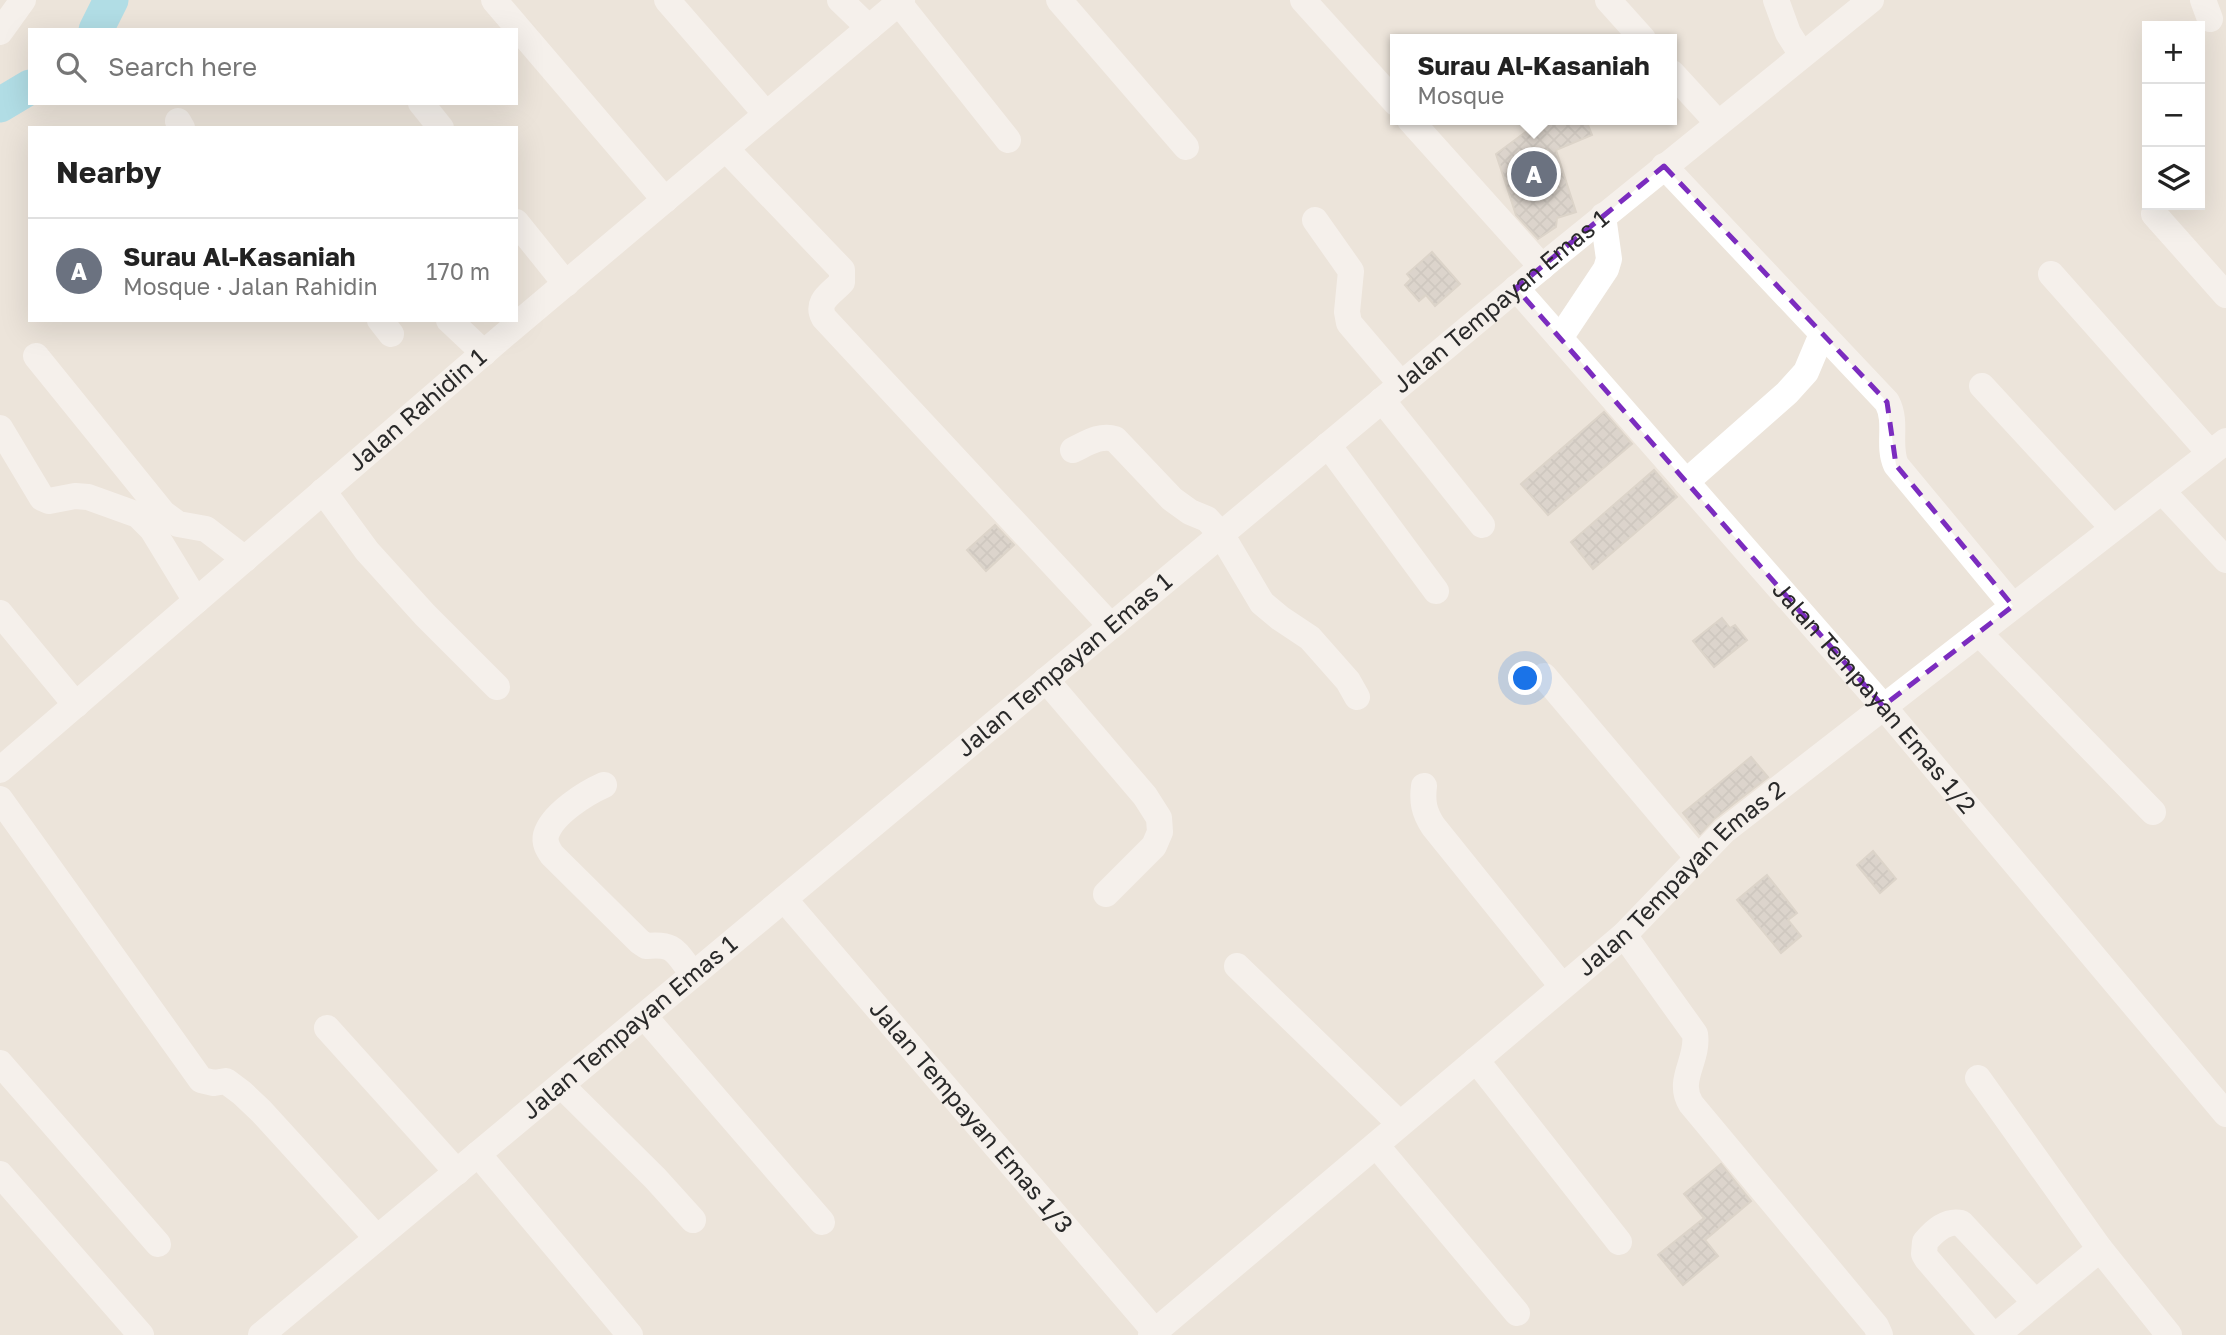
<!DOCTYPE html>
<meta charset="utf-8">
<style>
:root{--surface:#fff;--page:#f2f2f2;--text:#222;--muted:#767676;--line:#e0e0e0;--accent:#ea580c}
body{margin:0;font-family:"Golos Text",sans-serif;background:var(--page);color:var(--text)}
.controls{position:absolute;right:21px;top:21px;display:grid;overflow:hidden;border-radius:0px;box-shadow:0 7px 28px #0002}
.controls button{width:63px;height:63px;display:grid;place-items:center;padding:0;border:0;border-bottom:2px solid var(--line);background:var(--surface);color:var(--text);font:35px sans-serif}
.you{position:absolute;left:1526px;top:679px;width:24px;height:24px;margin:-18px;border:5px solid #fff;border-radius:50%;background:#1a73e8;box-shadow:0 0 0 10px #1a73e833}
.badge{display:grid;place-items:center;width:46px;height:46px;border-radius:50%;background:var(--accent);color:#fff;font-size:23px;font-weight:700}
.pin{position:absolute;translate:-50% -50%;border:4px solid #fff;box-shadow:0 2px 7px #0006}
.popup{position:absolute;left:1390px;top:34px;width:287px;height:91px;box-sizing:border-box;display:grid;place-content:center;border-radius:0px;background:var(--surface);filter:drop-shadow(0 2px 5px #0005);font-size:23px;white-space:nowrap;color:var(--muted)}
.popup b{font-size:26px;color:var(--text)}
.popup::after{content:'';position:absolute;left:50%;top:100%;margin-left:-14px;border:14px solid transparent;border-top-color:var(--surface)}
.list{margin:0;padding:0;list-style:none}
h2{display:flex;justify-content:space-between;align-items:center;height:91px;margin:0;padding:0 28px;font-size:30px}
h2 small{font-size:23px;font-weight:400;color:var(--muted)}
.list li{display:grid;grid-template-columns:46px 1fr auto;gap:21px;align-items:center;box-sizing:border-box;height:105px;padding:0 28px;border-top:2px solid var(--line)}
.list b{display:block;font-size:26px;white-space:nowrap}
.list p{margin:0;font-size:23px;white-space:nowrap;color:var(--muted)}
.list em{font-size:23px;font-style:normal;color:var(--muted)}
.icon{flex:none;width:38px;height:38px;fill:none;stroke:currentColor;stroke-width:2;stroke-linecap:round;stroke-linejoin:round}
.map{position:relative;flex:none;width:2226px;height:1335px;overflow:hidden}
.search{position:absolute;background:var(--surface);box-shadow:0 7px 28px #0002;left:28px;top:28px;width:490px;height:77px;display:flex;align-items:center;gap:18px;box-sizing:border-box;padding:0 24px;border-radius:0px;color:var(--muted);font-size:26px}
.panel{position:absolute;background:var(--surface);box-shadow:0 7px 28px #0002;left:28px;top:126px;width:490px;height:196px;border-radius:0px}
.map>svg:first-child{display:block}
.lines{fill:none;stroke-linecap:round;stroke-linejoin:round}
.river{stroke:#69d4f2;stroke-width:35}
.building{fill:url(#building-cross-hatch);stroke:#c7c0b4;stroke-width:2}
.minor{stroke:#fff;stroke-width:26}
.marked{fill:none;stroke:#7b2cbf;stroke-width:5;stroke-dasharray:14 9;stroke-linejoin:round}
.labels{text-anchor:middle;stroke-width:7;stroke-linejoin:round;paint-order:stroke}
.street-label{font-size:24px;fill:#292929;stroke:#fff}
</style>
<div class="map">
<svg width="2226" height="1335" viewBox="0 0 2226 1335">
<defs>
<pattern id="building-cross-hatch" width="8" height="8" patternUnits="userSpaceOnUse" patternTransform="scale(1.75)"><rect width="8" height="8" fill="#c7c1ba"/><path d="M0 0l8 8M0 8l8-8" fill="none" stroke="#aba6a0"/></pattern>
</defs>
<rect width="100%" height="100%" fill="#ece4da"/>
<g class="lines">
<path class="river" d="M 96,30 L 111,0
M 0,105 L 30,87"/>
</g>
<path class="building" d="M 1542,120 L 1586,120 L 1592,135 L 1556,150 L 1576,212 L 1557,218 L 1556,227 L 1538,239 L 1516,215 L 1496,154 Z
M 1432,252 L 1460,284 L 1435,306 L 1426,295 L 1419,301 L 1405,285 L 1411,279 L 1407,274 Z
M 1604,412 L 1632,444 L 1548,515 L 1521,484 Z
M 1654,470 L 1677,497 L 1593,569 L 1571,542 Z
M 995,525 L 1014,545 L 986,571 L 967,550 Z
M 1722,618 L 1730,628 L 1735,625 L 1747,640 L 1714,667 L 1693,641 Z
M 1751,757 L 1768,777 L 1714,819 L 1700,834 L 1683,813 Z
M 1873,851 L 1896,879 L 1880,893 L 1857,865 Z
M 1767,875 L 1797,913 L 1788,920 L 1801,936 L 1781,953 L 1737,900 Z
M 1721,1164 L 1751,1201 L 1705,1240 L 1718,1256 L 1683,1285 L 1658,1255 L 1704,1218 L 1684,1194 Z"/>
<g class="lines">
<g class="minor">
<path d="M 494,0 L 665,200"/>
<path d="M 667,0 L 766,114"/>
<path d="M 840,0 L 869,28"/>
<path d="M 1059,0 L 1186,147"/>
<path d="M 1303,0 L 1396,103"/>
<path d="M 1608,0 L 1643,39"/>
<path d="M 1776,0 L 1788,33 L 1802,55"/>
<path d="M 2203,0 L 2210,19"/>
<path d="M 899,3 L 1008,140"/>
<path d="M 0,32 L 23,0"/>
<path d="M 1672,73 L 1718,123"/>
<path d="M 421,103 L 441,128"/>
<path d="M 1410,120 L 1542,267"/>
<path d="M 178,121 L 182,128"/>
<path d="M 726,149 L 842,270 L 842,282 C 831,294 815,301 824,318 L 1111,626"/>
<path d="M 1664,166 L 1887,402 C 1898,423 1887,445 1896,465 L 2013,606"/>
<path d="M 2154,214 L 2226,295"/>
<path d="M 1315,220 L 1351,271 L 1347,312 L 1349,323 L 1401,384"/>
<path d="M 516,222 L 566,284"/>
<path d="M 2051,274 L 2210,453"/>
<path id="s1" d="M 1516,288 L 1883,706 L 2226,1114"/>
<path d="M 380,320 L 391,334"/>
<path d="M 449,320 L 484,353"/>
<path d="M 1560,338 L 1606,269 L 1609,259 L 1603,216"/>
<path d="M 36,356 L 163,513 L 178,524 L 206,529 L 245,559"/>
<path d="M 1982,386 L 2113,528"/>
<path d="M 1382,400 L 1482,525"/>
<path d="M 0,428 L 42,498 L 49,501 L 75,496 L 88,497 L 138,515 L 152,529 L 196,601"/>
<path d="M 1328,445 L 1436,591"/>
<path d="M 1073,450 C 1086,444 1100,434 1115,439 L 1172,499 L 1190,512 L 1207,519 L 1221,534 L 1262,603 L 1280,618 L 1310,638 L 1348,681 L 1357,697"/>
<path d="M 1686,482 L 1787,393 L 1806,372 L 1822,334"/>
<path d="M 323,491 L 367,551 L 425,615 L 497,687"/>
<path d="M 2162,491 L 2226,560"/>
<path d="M 0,613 L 76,705"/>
<path d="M 1979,633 L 2153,812"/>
<path d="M 1544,676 L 1698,858"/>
<path d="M 1046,680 L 1145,796 L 1159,818 L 1160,832 L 1154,846 L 1106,894"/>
<path id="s2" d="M 0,770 L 501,338 L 902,0"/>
<path d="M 604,785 C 586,793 552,814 546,835 C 544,843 548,849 552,855 L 640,942 L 646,946 C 676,943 675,952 693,974"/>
<path d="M 1424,786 C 1422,802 1424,812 1433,826 L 1562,986"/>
<path d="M 0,799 L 201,1080 L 214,1083 L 226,1081 L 242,1093 L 261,1111 L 377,1238"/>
<path id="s3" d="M 784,899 L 1158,1335"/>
<path d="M 1624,935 L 1695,1034 C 1699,1060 1676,1080 1691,1104 L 1876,1326 L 1880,1335"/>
<path d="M 1237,966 L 1400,1124"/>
<path d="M 644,1016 L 822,1222"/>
<path d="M 327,1028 L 457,1172"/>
<path d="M 1476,1060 L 1619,1242"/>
<path d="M 0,1063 L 158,1244"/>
<path d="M 1978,1078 L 2100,1249 L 2169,1335"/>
<path d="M 561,1085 L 655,1178 L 693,1220"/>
<path d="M 1376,1145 L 1517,1313"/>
<path d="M 478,1154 L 630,1335"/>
<path d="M 0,1174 L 141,1335"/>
<path d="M 2035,1302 L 1961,1223 C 1947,1220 1934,1231 1925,1242 L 1924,1254 L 1927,1259 L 1987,1329 L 1991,1333 L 1998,1334 L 2100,1249"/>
<path id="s4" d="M 261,1335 L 1555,256 L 1871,0"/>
<path id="s5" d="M 1151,1335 L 1624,935 L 1724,831 L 2226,441"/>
</g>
</g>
<path d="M0 0H2226V1335H0ZM 1664,166 L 1887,402 L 1896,465 L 2013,606 L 1883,706 L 1516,288 Z" fill="#ece4da" fill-opacity=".55" fill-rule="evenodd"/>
<path class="marked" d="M 1664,166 L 1887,402 L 1896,465 L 2013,606 L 1883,706 L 1516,288 Z"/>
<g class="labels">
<g class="street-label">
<text dy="8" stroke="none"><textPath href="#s4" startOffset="1614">Jalan Tempayan Emas 1</textPath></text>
<text dy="8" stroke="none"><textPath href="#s2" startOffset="551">Jalan Rahidin 1</textPath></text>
<text dy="8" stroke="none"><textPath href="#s4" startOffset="1046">Jalan Tempayan Emas 1</textPath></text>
<text dy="8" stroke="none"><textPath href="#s1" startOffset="544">Jalan Tempayan Emas 1/2</textPath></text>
<text dy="8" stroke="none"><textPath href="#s5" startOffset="700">Jalan Tempayan Emas 2</textPath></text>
<text dy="8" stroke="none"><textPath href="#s4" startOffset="480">Jalan Tempayan Emas 1</textPath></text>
<text dy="8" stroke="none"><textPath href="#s3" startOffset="287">Jalan Tempayan Emas 1/3</textPath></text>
</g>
</g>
</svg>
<div class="controls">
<button>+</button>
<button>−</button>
<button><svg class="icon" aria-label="layers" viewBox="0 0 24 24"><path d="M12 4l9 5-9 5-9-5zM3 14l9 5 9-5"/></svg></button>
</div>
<div class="you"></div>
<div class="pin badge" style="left:1534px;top:174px;background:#6b7280">A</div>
<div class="popup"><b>Surau Al-Kasaniah</b>Mosque</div>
<div class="search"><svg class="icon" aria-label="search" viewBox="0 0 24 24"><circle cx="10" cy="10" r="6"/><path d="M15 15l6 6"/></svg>Search here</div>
<section class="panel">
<h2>Nearby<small></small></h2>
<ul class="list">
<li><span class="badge" style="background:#6b7280">A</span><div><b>Surau Al-Kasaniah</b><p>Mosque · Jalan Rahidin</p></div><em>170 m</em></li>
</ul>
</section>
</div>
